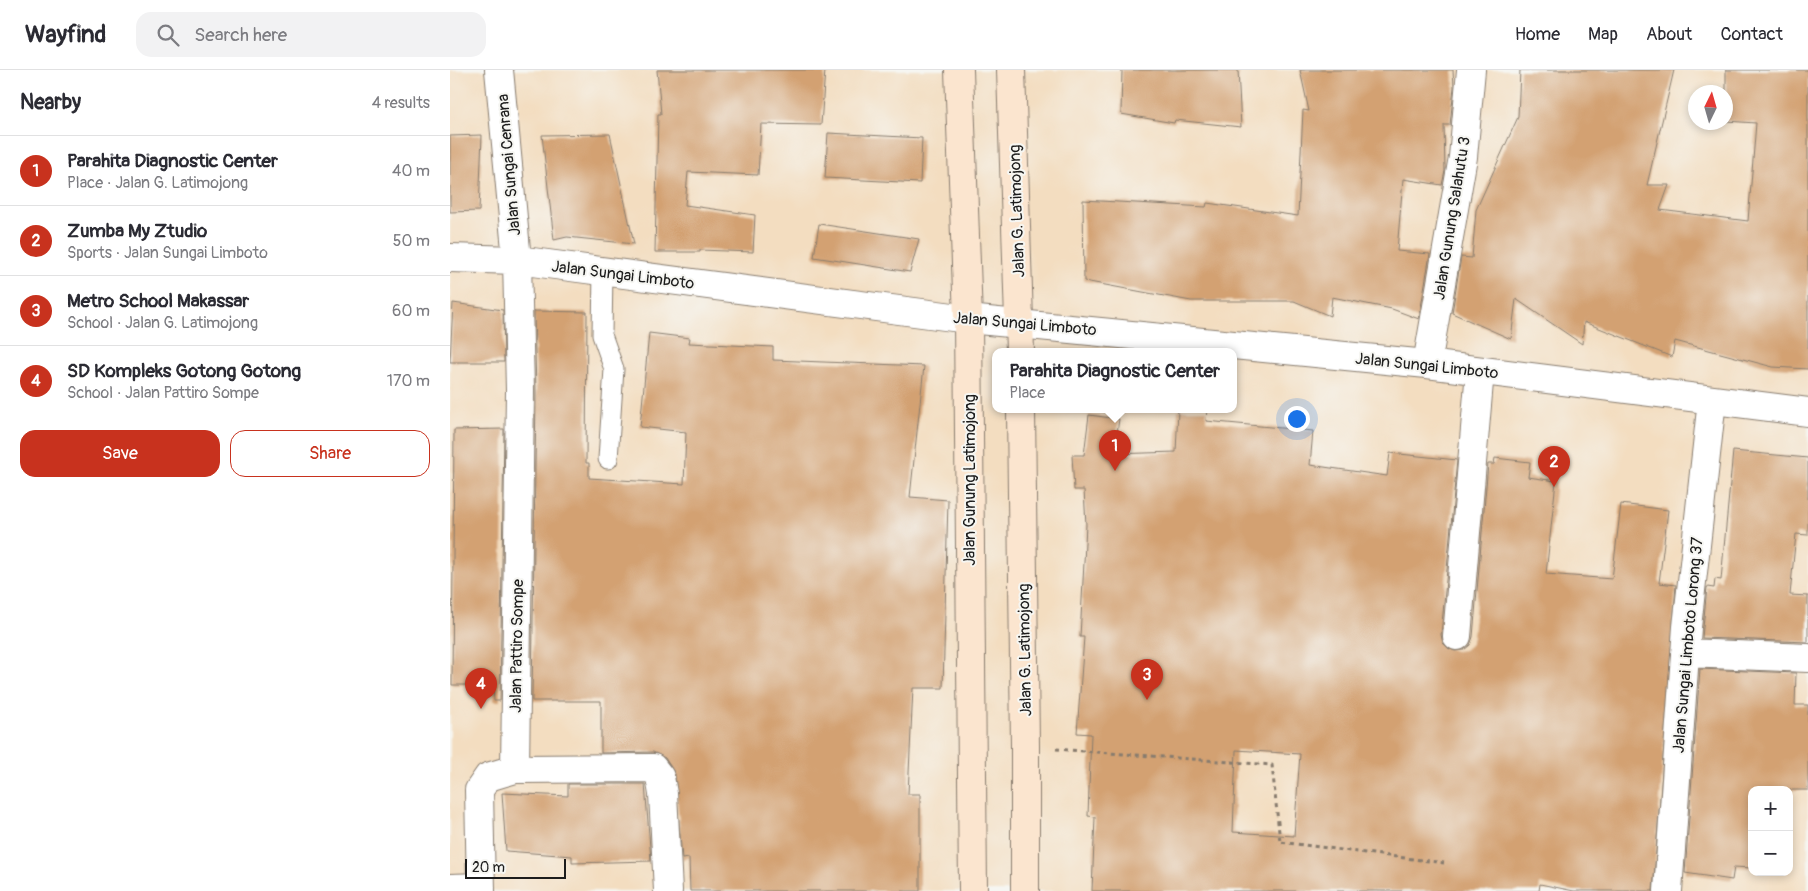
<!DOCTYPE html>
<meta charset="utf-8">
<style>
:root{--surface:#fff;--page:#f2f2f3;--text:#2b2b33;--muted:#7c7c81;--line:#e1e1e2;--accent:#c8321e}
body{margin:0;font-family:Pangolin,sans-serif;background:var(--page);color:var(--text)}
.controls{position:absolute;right:15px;bottom:15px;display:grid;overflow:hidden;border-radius:10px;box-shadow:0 2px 8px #0003}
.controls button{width:45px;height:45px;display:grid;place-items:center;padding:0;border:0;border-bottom:1px solid var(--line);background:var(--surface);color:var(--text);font:25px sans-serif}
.compass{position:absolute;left:1238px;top:15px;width:45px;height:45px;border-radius:50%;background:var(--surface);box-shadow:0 2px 8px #0003;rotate:5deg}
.scale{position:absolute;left:15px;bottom:12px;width:101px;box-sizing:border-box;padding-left:5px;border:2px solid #1c1c1c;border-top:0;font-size:14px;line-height:18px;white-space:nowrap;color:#1c1c1c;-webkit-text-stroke:4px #f6f6f2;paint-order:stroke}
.you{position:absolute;left:846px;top:348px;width:18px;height:18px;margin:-12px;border:4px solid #fff;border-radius:50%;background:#1a73e8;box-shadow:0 0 0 8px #1a73e833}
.badge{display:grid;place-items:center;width:32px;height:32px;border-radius:50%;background:var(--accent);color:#fff;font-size:16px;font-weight:700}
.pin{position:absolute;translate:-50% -41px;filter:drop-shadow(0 1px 2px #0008)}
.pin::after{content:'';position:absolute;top:26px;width:18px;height:15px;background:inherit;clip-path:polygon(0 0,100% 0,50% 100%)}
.popup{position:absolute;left:542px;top:278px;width:245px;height:65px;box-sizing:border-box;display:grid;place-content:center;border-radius:10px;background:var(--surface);filter:drop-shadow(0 1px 4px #0005);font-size:16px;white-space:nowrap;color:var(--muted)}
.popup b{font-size:19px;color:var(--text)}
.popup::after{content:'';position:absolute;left:50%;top:100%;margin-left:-10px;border:10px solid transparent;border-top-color:var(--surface)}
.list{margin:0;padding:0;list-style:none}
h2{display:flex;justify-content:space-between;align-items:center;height:65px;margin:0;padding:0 20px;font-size:21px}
h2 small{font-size:16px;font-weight:400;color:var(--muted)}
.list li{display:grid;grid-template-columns:32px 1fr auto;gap:15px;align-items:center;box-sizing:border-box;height:70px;padding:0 20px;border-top:1px solid var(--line)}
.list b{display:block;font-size:19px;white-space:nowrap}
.list p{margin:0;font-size:16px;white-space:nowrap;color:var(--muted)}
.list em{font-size:16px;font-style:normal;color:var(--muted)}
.actions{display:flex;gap:10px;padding:15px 20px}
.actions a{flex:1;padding:11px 0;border:1px solid var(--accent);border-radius:15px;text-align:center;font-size:18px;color:var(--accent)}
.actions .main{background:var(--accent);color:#fff}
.icon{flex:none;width:28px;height:28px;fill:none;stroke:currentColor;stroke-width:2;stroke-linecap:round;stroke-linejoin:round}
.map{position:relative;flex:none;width:1358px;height:821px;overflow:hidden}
header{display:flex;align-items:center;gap:30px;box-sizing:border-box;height:70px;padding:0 25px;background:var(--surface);border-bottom:1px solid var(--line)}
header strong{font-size:24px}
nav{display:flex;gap:28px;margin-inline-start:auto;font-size:18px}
.search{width:350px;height:45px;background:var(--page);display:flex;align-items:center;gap:12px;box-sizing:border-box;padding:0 18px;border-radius:15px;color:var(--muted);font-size:19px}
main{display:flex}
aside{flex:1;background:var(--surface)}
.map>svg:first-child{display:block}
.building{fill:#d3a172;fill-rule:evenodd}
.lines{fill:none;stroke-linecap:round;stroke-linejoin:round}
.lane-casing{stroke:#887c6e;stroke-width:21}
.street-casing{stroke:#887c6e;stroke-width:30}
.secondary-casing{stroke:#887c6e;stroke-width:30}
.path{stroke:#887c6e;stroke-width:3;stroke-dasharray:4 4;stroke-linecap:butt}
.lane{stroke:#fff;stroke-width:19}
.street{stroke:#fff;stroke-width:28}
.secondary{stroke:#fbe5cf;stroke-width:28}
.labels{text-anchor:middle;stroke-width:4;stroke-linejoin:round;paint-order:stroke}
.street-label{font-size:16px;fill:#1c1c1c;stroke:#f6f6f2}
</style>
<header>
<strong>Wayfind</strong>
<div class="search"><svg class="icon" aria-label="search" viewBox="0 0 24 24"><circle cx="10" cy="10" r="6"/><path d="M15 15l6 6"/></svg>Search here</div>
<nav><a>Home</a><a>Map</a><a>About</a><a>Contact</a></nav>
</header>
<main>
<aside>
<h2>Nearby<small>4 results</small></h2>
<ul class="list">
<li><span class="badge">1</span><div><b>Parahita Diagnostic Center</b><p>Place · Jalan G. Latimojong</p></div><em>40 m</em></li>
<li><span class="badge">2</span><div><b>Zumba My Ztudio</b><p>Sports · Jalan Sungai Limboto</p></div><em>50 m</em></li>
<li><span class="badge">3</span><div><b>Metro School Makassar</b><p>School · Jalan G. Latimojong</p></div><em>60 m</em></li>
<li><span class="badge">4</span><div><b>SD Kompleks Gotong Gotong</b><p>School · Jalan Pattiro Sompe</p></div><em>170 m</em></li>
</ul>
<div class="actions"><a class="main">Save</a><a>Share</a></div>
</aside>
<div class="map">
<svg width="1358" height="821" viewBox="0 0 1358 821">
<rect width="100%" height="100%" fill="#f6f6f2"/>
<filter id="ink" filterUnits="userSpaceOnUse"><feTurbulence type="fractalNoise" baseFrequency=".02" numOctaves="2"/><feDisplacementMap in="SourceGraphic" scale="10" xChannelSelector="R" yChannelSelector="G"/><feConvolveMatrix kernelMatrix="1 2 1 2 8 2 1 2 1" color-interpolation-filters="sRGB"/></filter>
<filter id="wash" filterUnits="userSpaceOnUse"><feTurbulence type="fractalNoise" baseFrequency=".0096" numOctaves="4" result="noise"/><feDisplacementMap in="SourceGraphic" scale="20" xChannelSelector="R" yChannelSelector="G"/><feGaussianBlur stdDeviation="1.12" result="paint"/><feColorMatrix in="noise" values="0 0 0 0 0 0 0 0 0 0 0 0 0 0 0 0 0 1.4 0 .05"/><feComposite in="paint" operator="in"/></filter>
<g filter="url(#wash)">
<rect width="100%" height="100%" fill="#f3ddc0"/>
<g id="blocks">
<path class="building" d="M 207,0 L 375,0 L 371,55 L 311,54 L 308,105 L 238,102 L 235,135 L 305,145 L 303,182 L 250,180 L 250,182 L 205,182 L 208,44 L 211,44 Z
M 672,0 L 788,0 L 791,57 L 725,50 L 724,53 L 671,44 Z
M 850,0 L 1003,0 L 1004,17 L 1000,55 L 994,55 L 995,101 L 992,115 L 953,109 L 947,181 L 980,184 L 969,249 L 942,239 L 882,227 L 880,246 L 844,231 L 741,231 L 634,211 L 633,130 L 756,137 L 757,133 L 848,146 L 853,40 L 859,41 Z
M 1070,0 L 1224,0 L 1197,115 L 1219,115 L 1210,140 L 1298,151 L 1306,53 L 1276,51 L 1276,0 L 1358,0 L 1358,299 L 1323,297 L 1225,271 L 1222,287 L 1134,252 L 1132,274 L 1066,229 L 1061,269 L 1002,243 L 1011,187 L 1022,188 L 1026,140 L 1068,47 Z
M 378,63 L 472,68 L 470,113 L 375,108 Z
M 160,64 L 184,174 L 117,167 L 104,170 L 92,65 Z
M 32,65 L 29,141 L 0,142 L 0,66 Z
M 369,154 L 469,169 L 460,202 L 364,187 Z
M 3,233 L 53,240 L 54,292 L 0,292 Z
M 84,241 L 137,242 L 136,393 L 139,393 L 139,408 L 234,414 L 236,362 L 190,357 L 199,263 L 240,268 L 239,273 L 323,277 L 323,290 L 474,296 L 460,427 L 498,430 L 493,618 L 463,618 L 458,724 L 470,724 L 470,821 L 240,821 L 239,788 L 232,789 L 225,704 L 215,688 L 203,682 L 151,683 L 151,631 L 82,631 L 86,321 Z
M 728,340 L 757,340 L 756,351 L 863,361 L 860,395 L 937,406 L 940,383 L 1007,390 L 991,565 L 993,573 L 998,578 L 1005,581 L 1014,580 L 1020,575 L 1023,567 L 1038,394 L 1044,394 L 1045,388 L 1080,392 L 1078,407 L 1106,411 L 1096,504 L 1162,509 L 1171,434 L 1218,440 L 1209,513 L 1226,515 L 1203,821 L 1124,821 L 1090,814 L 1089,821 L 642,821 L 645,747 L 638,746 L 641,664 L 627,663 L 634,567 L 630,567 L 636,455 L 634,420 L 624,420 L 622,385 L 634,385 L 639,345 L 669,349 L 664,384 L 726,382 ZM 786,680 L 850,684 L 844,766 L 783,762 Z
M 54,359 L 50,631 L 44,631 L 43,615 L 2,615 L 4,360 Z
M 1283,381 L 1358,388 L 1358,465 L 1346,464 L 1340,525 L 1358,526 L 1358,572 L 1252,568 L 1257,517 L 1264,518 L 1265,509 L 1271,510 Z
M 1250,599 L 1346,603 L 1345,635 L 1358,635 L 1358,720 L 1302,720 L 1302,798 L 1284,797 L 1282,810 L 1235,803 Z
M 118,714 L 195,714 L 201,791 L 122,793 L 122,786 L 56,781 L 52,723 L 118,726 Z"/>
</g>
</g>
<g filter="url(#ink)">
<use href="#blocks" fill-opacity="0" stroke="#887c6e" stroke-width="1"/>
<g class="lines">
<g class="lane-casing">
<path id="lane" d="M 153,201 L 152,265 L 164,299 L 158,389"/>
</g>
<g class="street-casing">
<path id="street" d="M 49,0 L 67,190 L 70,321 L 65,699 L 203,698 L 210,707 L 213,724 L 218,821
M 0,188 L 67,190 L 518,249 L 977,294 L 1358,342
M 977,294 L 1013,87 L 1021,0
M 1007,566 L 1030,301
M 1235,583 L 1358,588
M 0,818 L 31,817
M 31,821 L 29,720 L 38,707 L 65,699
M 1218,821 L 1237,557 L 1262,330"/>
</g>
<g class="secondary-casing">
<path id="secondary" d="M 509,0 L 518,249 L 523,821
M 561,0 L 570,282
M 571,340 L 575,677 L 575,821"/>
</g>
<path class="path" d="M 606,679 L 822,695 L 830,772 L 994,793"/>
<use href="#lane" class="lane"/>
<use href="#street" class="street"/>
<use href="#secondary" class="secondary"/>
</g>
</g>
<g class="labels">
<g class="street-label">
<text transform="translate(58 95) rotate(-95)" y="6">Jalan Sungai Cenrana</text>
<text transform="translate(566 141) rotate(-92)" y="6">Jalan G. Latimojong</text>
<text transform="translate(1001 148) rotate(-81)" y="6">Jalan Gunung Salahutu 3</text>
<text transform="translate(173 204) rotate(7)" y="6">Jalan Sungai Limboto</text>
<text transform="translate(575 253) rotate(5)" y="6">Jalan Sungai Limboto</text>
<text transform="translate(977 295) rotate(6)" y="6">Jalan Sungai Limboto</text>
<text transform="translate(519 410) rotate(-90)" y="6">Jalan Gunung Latimojong</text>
<text transform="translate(1237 575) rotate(-85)" y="6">Jalan Sungai Limboto Lorong 37</text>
<text transform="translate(66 576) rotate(-89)" y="6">Jalan Pattiro Sompe</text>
<text transform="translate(574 580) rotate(-91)" y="6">Jalan G. Latimojong</text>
</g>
</g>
</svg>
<div class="controls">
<button>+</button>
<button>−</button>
</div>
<svg class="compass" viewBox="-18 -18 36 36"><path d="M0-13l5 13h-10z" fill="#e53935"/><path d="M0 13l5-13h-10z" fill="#7c7c81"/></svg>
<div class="scale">20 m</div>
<div class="you"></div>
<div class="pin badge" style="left:665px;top:401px">1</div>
<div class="popup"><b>Parahita Diagnostic Center</b>Place</div>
<div class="pin badge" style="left:1104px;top:417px">2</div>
<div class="pin badge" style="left:697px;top:630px">3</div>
<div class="pin badge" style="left:31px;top:639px">4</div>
</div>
</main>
